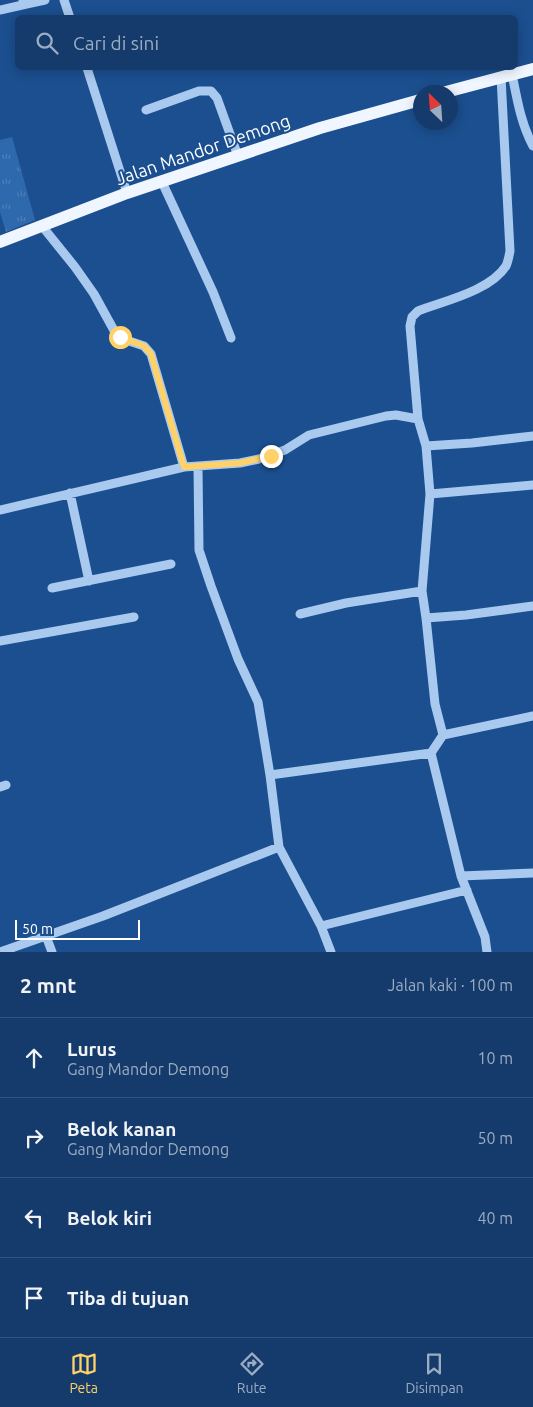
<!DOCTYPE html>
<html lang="id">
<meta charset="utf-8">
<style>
:root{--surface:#143b6b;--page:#1d4271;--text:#f1f3f6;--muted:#9dadc1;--line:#33557e;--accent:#ffd166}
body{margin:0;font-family:Ubuntu,sans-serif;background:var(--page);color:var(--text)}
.compass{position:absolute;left:413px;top:85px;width:45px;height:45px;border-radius:50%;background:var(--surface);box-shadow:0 2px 12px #0003;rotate:335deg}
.scale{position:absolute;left:15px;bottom:12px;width:125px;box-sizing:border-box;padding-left:5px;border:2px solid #fff;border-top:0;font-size:14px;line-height:18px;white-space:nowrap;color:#fff;-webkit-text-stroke:4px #1b4f8f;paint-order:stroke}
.stop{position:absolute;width:15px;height:15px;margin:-11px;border:4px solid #ffd166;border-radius:50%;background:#fff}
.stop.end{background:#ffd166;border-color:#fff;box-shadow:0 1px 5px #0008}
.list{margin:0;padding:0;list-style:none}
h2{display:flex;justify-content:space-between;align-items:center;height:65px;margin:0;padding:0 20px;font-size:21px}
h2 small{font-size:16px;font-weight:400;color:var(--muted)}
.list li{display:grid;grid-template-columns:32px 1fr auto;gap:15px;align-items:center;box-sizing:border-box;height:80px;padding:0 20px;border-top:1px solid var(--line)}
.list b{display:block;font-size:19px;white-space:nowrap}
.list p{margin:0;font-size:16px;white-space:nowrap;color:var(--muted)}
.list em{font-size:16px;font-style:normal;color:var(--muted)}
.icon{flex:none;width:28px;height:28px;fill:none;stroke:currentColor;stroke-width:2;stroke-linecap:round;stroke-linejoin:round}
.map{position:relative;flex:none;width:533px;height:952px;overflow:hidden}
.search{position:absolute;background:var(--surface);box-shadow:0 2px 12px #0003;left:15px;right:15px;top:15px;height:55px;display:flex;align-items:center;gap:12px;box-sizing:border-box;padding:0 18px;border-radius:8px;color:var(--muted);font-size:19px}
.sheet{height:385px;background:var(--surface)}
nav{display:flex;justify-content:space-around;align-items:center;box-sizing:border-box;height:70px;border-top:1px solid var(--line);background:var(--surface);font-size:14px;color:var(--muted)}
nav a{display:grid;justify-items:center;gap:2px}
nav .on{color:var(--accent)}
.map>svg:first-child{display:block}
.grass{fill:url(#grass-tufts)}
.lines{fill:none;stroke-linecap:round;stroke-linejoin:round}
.minor{stroke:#a9c9ee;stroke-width:9}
.major{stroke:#f0f6ff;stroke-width:12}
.route{stroke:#ffd166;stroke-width:6}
.labels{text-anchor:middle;stroke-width:4;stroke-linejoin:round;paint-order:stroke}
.street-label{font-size:18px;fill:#fff;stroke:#1b4f8f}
</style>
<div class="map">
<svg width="533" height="952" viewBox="0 0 533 952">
<defs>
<pattern id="grass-tufts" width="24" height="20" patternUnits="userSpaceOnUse" patternTransform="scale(1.25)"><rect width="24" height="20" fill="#2e69ad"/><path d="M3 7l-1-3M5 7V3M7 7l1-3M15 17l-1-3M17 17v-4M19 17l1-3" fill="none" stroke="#4d80b9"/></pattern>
</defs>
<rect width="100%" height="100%" fill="#1b4f8f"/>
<path class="grass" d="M 12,137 L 35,220 L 6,232 L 0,212 L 0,140 Z"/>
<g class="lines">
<path class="minor" d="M 64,0 L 70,18
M 31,3 L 45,0
M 0,10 L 31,3 L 23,0
M 87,68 L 127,193
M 512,74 C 517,99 521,124 533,146
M 146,110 L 199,91 L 211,91 L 217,98 L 238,156
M 162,182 L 213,292 L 231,338
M 42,226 L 75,267 L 94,294 L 116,334 L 123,339 L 144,346 L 151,354 L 184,467
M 426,446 L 472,443 L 533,436
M 198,467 L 199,550 L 211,586 L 238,659 L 258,702 L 270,775 L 279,847 L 321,926 L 331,952
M 70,493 L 89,581
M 430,494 L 533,485
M 0,510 L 184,467 L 240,463 L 259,459 L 285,450 L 309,435 L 386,416 L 396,415 L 418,419
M 52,588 L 171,564
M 300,614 L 346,603 L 422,591
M 426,618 L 466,615 L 533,606
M 0,641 L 134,617
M 443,735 L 533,716
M 431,753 L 461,876 L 485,937 L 487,952
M 270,775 L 431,753 L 443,735 L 435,704 L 426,618 L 422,591 L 430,494 L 426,446 L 418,419 L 410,326 L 412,317 L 418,311 C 444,301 490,291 506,266 C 508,262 509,256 510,251 L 501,77
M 0,787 L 6,785
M 461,876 L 533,873
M 321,926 L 467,890
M 46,936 L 52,952
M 0,952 L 103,916 L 279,847"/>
<path class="major" d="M 446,92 L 533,69
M 0,242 L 127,193 L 320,128 L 420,100"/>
</g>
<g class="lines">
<path class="route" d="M 120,337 L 144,346 L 151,354 L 184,467 L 240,463 L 271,456"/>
</g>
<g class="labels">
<g class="street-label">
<text transform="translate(203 150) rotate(-19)" y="6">Jalan Mandor Demong</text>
</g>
</g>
</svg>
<svg class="compass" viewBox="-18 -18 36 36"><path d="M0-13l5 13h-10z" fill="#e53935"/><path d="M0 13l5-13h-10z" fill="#9dadc1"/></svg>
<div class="scale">50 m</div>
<div class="stop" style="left:120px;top:337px"></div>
<div class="stop end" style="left:271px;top:456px"></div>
<div class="search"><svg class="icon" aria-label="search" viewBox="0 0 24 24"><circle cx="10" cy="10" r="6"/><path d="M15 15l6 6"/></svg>Cari di sini</div>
</div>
<section class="sheet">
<h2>2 mnt<small>Jalan kaki · 100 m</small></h2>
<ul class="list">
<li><svg class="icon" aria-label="ahead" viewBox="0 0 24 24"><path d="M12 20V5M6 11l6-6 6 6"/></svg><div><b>Lurus</b><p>Gang Mandor Demong</p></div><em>10 m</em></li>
<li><svg class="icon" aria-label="right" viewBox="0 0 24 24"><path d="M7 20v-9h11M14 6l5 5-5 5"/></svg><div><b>Belok kanan</b><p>Gang Mandor Demong</p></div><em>50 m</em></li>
<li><svg class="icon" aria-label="left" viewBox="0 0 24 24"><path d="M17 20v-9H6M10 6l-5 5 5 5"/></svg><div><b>Belok kiri</b></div><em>40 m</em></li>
<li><svg class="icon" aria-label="arrive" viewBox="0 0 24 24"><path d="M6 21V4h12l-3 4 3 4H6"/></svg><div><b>Tiba di tujuan</b></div></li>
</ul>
</section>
<nav>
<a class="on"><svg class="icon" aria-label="map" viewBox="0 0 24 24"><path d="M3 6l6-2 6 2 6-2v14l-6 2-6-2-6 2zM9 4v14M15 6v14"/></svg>Peta</a>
<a><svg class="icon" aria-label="directions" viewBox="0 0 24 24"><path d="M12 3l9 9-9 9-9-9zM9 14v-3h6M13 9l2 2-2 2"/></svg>Rute</a>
<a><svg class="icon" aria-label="saved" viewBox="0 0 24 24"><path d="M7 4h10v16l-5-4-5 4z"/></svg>Disimpan</a>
</nav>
